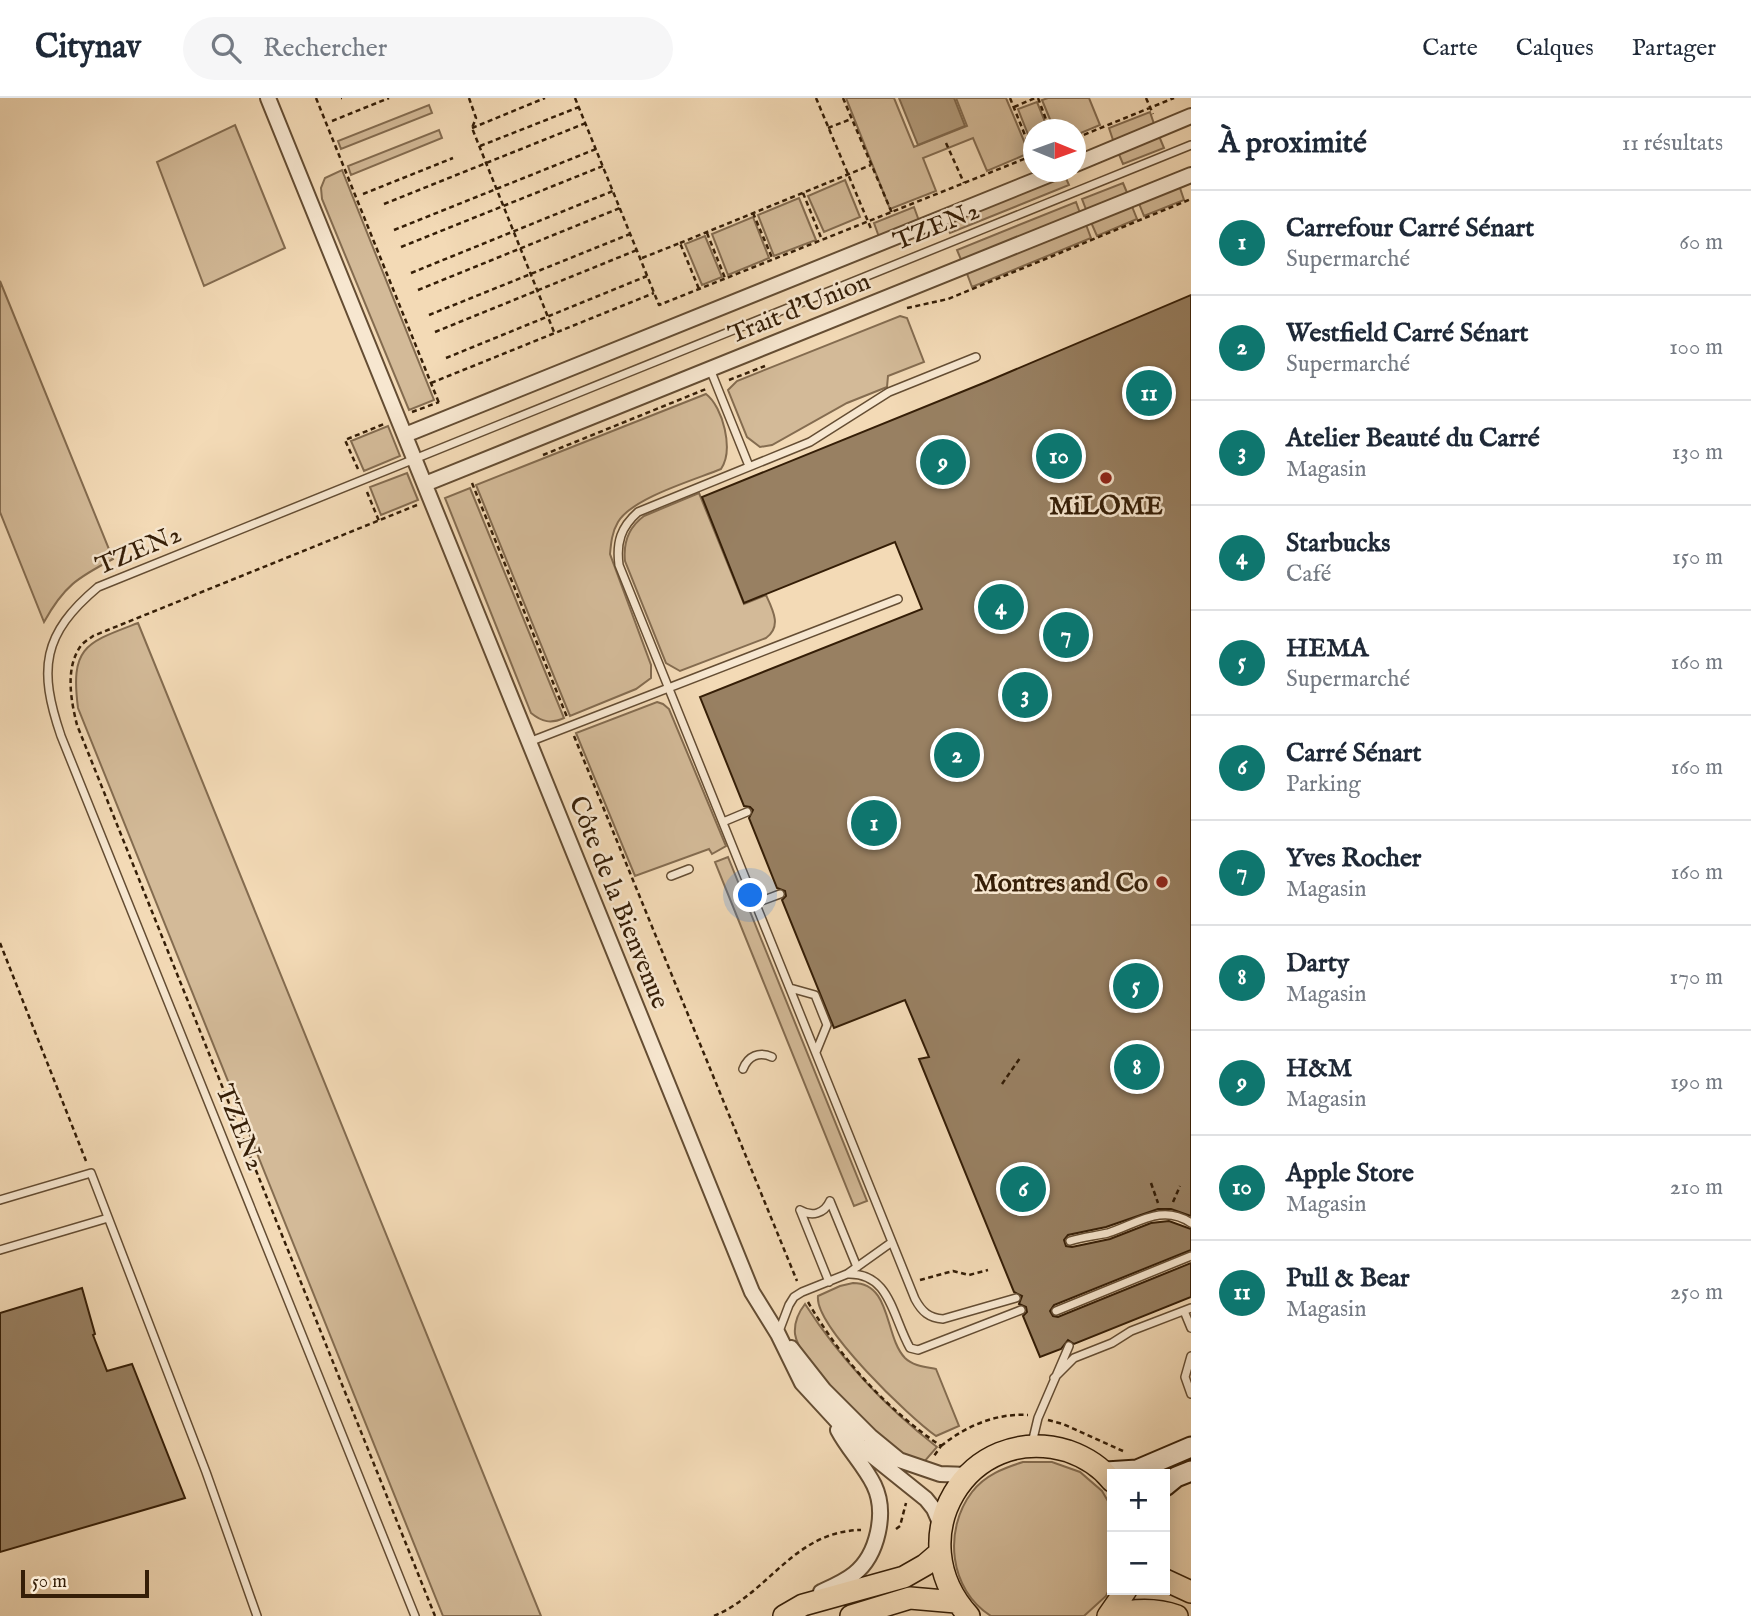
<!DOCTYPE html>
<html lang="fr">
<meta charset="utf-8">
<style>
:root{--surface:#fff;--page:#f6f6f7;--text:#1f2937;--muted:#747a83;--line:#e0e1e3;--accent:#0f766e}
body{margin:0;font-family:"IM FELL English",serif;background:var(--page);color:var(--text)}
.controls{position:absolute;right:21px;bottom:21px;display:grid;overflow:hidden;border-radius:0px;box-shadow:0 4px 18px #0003}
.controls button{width:63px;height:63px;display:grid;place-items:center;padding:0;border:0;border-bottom:2px solid var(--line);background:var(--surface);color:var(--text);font:35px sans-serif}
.compass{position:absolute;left:1023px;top:21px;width:63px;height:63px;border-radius:50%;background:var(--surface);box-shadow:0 4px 18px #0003;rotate:91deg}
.scale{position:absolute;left:21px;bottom:18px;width:128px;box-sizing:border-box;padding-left:7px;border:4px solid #351e07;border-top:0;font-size:19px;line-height:24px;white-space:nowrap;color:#351e07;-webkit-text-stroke:5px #f7e7d0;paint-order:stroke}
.you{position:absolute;left:751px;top:798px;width:24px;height:24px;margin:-18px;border:5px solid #fff;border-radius:50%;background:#1a73e8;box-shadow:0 0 0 10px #1a73e833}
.badge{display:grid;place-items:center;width:46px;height:46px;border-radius:50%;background:var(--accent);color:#fff;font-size:23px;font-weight:700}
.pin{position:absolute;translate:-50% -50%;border:4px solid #fff;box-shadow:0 2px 7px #0006}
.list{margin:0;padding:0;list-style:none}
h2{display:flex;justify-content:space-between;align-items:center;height:91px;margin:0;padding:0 28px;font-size:30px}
h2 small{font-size:23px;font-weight:400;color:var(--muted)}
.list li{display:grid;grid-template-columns:46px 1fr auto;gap:21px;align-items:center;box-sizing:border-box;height:105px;padding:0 28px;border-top:2px solid var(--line)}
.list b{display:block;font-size:26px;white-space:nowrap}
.list p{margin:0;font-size:23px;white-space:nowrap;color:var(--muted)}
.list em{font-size:23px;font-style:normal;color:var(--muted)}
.icon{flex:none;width:38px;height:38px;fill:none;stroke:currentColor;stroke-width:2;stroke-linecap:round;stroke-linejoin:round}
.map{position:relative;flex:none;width:1191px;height:1518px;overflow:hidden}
header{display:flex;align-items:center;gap:42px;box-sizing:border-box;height:98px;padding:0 35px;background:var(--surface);border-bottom:2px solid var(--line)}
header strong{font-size:33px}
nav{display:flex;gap:38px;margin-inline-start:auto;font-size:24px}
.search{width:490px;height:63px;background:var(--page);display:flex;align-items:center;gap:18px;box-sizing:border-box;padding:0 24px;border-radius:38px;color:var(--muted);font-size:26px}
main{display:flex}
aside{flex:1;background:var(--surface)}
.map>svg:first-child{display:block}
.green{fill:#d3ba98;stroke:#846c50;stroke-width:2}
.water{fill:#b29a7a;stroke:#80684c;stroke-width:2}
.building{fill:#988062;stroke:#351e07;stroke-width:2}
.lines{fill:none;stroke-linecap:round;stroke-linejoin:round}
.lane-casing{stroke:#644d33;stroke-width:10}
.street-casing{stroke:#644d33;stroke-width:18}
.secondary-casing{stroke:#351e07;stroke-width:23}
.primary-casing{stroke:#351e07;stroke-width:24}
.path{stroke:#351e07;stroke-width:2.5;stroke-dasharray:5 3.5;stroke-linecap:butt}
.lane{stroke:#f7e7d0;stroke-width:7}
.street{stroke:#f7e7d0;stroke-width:14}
.secondary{stroke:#f7e7d0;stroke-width:19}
.primary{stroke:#f3dab6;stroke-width:21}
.poi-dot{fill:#8f2418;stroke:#f7e7d0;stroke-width:2.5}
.labels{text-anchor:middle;stroke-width:5;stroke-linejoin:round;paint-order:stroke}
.street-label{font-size:26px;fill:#351e07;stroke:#f7e7d0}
.poi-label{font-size:26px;font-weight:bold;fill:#351e07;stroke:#f7e7d0}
</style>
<header>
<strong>Citynav</strong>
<div class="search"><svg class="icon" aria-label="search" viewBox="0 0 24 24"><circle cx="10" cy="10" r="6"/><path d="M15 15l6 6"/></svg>Rechercher</div>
<nav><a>Carte</a><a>Calques</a><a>Partager</a></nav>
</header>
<main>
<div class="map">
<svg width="1191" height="1518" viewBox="0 0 1191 1518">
<rect width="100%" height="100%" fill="#f3dab6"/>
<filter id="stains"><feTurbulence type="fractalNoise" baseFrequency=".00286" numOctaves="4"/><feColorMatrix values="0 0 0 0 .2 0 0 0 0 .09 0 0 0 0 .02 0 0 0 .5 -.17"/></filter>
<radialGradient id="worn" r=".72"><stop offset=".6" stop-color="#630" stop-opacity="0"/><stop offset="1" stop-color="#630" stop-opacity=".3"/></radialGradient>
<path class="green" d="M 846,0 L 894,0 L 914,49 L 967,28 L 956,0 L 1006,0 L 1029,55 L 987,73 L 973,40 L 923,60 L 936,93 L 890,111 Z
M 1048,0 L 1089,0 L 1100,27 L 1076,37 L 1076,32 L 1054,31 L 1042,2 Z
M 1037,4 L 1048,31 L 1034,32 L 1033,49 L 1018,11 Z
M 429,7 L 432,15 L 341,51 L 338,43 Z
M 1150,14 L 1155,29 L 1114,45 L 1109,30 Z
M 235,27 L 285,150 L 204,188 L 157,64 Z
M 439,32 L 442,40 L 351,77 L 348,68 Z
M 1159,38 L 1164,50 L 1123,66 L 1118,54 Z
M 342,72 L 434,302 L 409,312 L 322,101 L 321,90 L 325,80 Z
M 1064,76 L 1069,87 L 950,135 L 945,124 Z
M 845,82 L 860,119 L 824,134 L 808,98 Z
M 1123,85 L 1128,97 L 1087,114 L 1082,101 Z
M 1179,87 L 1184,102 L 1144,118 L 1138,103 Z
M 799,100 L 816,142 L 774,158 L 758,117 Z
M 1076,104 L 1080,115 L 962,164 L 957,152 Z
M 1131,106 L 1137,121 L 1097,138 L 1090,122 Z
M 914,109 L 919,123 L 879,139 L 874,125 Z
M 753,119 L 769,160 L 728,177 L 712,136 Z
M 1085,124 L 1091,140 L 972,189 L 966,173 Z
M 705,138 L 722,179 L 702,187 L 685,146 Z
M 0,183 L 113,461 C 77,480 64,488 44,524 L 0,414 Z
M 900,218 L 907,220 L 924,264 L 888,278 L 887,289 L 847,305 L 772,347 L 760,349 L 747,339 L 728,292 L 737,283 Z
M 706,296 C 723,309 734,352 721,371 C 694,382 632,400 618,424 C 612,434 611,445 610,456 L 651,567 L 651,580 L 636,591 L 570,618 L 476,387 Z
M 388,328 L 400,358 L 364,373 L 351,343 Z
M 407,375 L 418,402 L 381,417 L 370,389 Z
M 470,390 L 564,620 C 551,626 542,624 531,615 L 445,400 Z
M 699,395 L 744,506 L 766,497 C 773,512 782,529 766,540 L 680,573 L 666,565 L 625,463 C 623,444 629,429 644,418 Z
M 138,525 L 541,1518 L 443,1518 L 78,610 C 70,548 86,545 138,525 Z
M 657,604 L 663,606 L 669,611 L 726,748 L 712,756 L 709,751 L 635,778 L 576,635 Z
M 728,759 L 867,1103 L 854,1108 L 715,764 Z
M 853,1185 C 892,1185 884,1238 905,1260 C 913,1268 926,1269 936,1271 L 959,1328 L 936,1338 C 910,1320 814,1228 818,1198 L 840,1188 Z
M 805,1206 C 841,1262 884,1308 937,1349 L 924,1364 C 916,1362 906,1359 898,1355 C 874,1338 799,1265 795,1236 C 794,1225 798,1215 805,1206 Z
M 1023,1364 L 1052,1364 L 1080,1374 L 1102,1393 L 1112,1410 L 1112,1485 L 1106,1498 L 1084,1518 L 991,1518 C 949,1492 943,1432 972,1394 C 985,1377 1004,1370 1023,1364 Z"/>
<path class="water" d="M 899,0 L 954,0 L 965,28 L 918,47 Z"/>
<path class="building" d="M 1191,197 L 1191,1118 L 1171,1111 L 1158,1111 L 1106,1129 L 1068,1137 L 1064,1142 L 1066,1148 L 1072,1149 L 1110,1141 L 1151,1125 L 1169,1123 L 1191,1131 L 1191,1152 L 1054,1207 L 1050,1213 L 1053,1218 L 1058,1219 L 1191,1165 L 1191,1199 L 1074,1246 L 1068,1242 L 1061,1251 L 1040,1259 L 1023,1218 L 1027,1214 L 1026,1209 L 1019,1206 L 1022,1198 L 1014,1194 L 919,961 L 929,959 L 905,902 L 834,930 L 782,802 L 786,798 L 785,793 L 777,790 L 749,720 L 753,712 L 750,709 L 744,708 L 700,599 L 922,511 L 895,444 L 744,505 L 702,399 L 986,284 Z
M 82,1190 L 95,1236 L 93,1237 L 107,1273 L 132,1266 L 185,1400 L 0,1454 L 0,1215 Z"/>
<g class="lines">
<g class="lane-casing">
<path id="lane" d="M 976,259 L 889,294 L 810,344 L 638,414 C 621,429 616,444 619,467 L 915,1201 C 922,1214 929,1220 943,1221 L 1016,1200
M 710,271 L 749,368
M 529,644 L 898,501
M 723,724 L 747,714
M 671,778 L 689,771
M 756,805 L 780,796
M 790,890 L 815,897 L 827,927 L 816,954
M 743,971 C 748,958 759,953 772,959
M 0,1102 L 91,1075 L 206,1374 L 257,1518
M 830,1103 L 857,1169
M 800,1112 L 829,1184
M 800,1112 C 812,1119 824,1116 830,1103
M 1070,1143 C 1083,1139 1095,1138 1108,1135 C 1137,1126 1162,1105 1191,1125
M 0,1152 L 108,1120
M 847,1176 C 890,1174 892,1218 910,1250 L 918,1252 L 1021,1212
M 1056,1213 L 1191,1158
M 1184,1213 L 1191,1230
M 778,1236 L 789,1207 L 794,1199 L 802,1194 L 847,1176 L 892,1144
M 1054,1280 L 1074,1260 L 1112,1245 L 1131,1233 L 1191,1210
M 1191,1296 L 1185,1279 L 1191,1258
M 1032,1345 L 1038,1320 L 1069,1248
M 415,1518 L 61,638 C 38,571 42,536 98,489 L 1191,47"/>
</g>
<g class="street-casing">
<path id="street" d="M 268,0 L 752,1194 L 778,1236 L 802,1285 L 860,1348 L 926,1401 L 934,1411 L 941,1427
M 1076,66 L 1191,18
M 405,337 L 1056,74
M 425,386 L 1191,77
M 791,1250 L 824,1292 L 871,1339 L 899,1362 L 940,1376 L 968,1377
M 821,1494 C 832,1489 844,1484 854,1476 C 878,1457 887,1414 874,1387 C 864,1367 848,1351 838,1332"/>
</g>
<g class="secondary-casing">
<path id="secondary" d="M 1106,1374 L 1137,1372 L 1191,1349
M 1165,1388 L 1176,1379 L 1191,1373"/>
</g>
<g class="primary-casing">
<path id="primary" d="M 1165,1482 L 1191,1494
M 784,1518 L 803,1507 L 904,1479 L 925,1467 L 939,1455
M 851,1518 L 910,1500 L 956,1504
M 969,1518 C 898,1441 967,1323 1068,1353 C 1085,1359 1101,1369 1112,1383
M 1108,1518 L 1126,1492
M 1109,1518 C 1133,1511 1154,1510 1177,1518"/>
</g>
<path class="path" d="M 316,0 L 439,305
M 341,0 L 342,0
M 469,0 L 476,20 L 472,30 L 554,234
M 575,0 L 659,207 L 1034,57
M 816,0 L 872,133
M 843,0 L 892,115
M 1010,0 L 1033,57
M 1038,0 L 1050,32
M 1146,0 L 1153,16
M 1014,9 L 1035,0
M 332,23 L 389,0
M 472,30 L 545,0
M 828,30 L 851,21
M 1076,40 L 1174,0
M 946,45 L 964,85
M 480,48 L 579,9
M 803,95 L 822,142
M 363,96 L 453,60
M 384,106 L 586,25
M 753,115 L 773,162
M 394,132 L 596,51
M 707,135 L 725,180
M 680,145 L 871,67
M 401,149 L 603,68
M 642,160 L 680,145 L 699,191
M 411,175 L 613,93
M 418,192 L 620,110
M 907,210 L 948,201 L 1191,101
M 429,217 L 630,136
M 435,234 L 637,152
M 446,260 L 647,178
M 729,282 L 765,268
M 431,285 L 654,195
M 412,314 L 439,304
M 543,357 L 706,291
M 358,371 L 345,342 L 384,326
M 472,385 L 567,619
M 367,394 L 379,423
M 417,407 L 93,538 C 89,541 82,545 80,549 C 65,571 71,603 77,627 L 435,1518
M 574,638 L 797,1183
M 0,845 L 86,1063
M 1002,986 L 1020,960
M 1151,1085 L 1158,1105
M 1173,1104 L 1180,1088
M 920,1182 L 953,1173 L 969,1177 L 988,1172
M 808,1204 C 841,1261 886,1311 941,1348 L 934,1358
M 1048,1322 L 1063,1326 L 1123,1353
M 941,1348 C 966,1328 996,1315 1028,1317
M 896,1431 L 900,1428 L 906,1405
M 714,1518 C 769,1495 794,1433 861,1432"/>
<use href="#lane" class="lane"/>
<use href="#street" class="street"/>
<use href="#secondary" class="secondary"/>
<use href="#primary" class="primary"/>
</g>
<g class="poi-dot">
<circle cx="1106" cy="380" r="7"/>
<circle cx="1162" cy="784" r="7"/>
</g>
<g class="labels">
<g class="street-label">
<text transform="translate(936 127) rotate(-22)" y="9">TZEN2</text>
<text transform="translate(799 209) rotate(-22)" y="9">Trait d'Union</text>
<text transform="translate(138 451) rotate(-23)" y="9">TZEN2</text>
<text transform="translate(620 804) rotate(68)" y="9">Côte de la Bienvenue</text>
<text transform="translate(241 1029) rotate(68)" y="9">TZEN2</text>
</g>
<g class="poi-label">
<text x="1106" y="416">MiLOME</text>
<text x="1148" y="793" text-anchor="end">Montres and Co</text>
</g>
</g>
<rect width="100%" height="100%" filter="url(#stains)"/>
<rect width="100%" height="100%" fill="url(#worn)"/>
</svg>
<div class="controls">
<button>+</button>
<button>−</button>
</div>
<svg class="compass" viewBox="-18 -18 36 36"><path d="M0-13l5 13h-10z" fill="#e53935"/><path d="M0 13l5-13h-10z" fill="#747a83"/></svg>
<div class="scale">50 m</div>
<div class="you"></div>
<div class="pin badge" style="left:874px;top:725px">1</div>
<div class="pin badge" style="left:957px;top:657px">2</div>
<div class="pin badge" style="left:1025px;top:597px">3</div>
<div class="pin badge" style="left:1001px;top:509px">4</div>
<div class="pin badge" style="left:1136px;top:888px">5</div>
<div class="pin badge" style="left:1023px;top:1091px">6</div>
<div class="pin badge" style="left:1066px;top:537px">7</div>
<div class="pin badge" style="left:1137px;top:969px">8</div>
<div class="pin badge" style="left:943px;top:364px">9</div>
<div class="pin badge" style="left:1059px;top:358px">10</div>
<div class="pin badge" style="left:1149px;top:295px">11</div>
</div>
<aside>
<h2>À proximité<small>11 résultats</small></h2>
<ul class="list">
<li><span class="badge">1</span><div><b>Carrefour Carré Sénart</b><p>Supermarché</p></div><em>60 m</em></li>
<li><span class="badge">2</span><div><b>Westfield Carré Sénart</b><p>Supermarché</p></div><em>100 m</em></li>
<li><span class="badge">3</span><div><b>Atelier Beauté du Carré</b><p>Magasin</p></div><em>130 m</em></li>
<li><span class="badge">4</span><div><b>Starbucks</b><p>Café</p></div><em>150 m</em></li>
<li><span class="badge">5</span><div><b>HEMA</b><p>Supermarché</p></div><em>160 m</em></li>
<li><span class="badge">6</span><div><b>Carré Sénart</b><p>Parking</p></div><em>160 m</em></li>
<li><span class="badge">7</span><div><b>Yves Rocher</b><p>Magasin</p></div><em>160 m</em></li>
<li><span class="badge">8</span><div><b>Darty</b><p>Magasin</p></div><em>170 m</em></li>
<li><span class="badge">9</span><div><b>H&amp;M</b><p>Magasin</p></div><em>190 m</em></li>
<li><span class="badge">10</span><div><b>Apple Store</b><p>Magasin</p></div><em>210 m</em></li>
<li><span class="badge">11</span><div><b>Pull &amp; Bear</b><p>Magasin</p></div><em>250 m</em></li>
</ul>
</aside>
</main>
